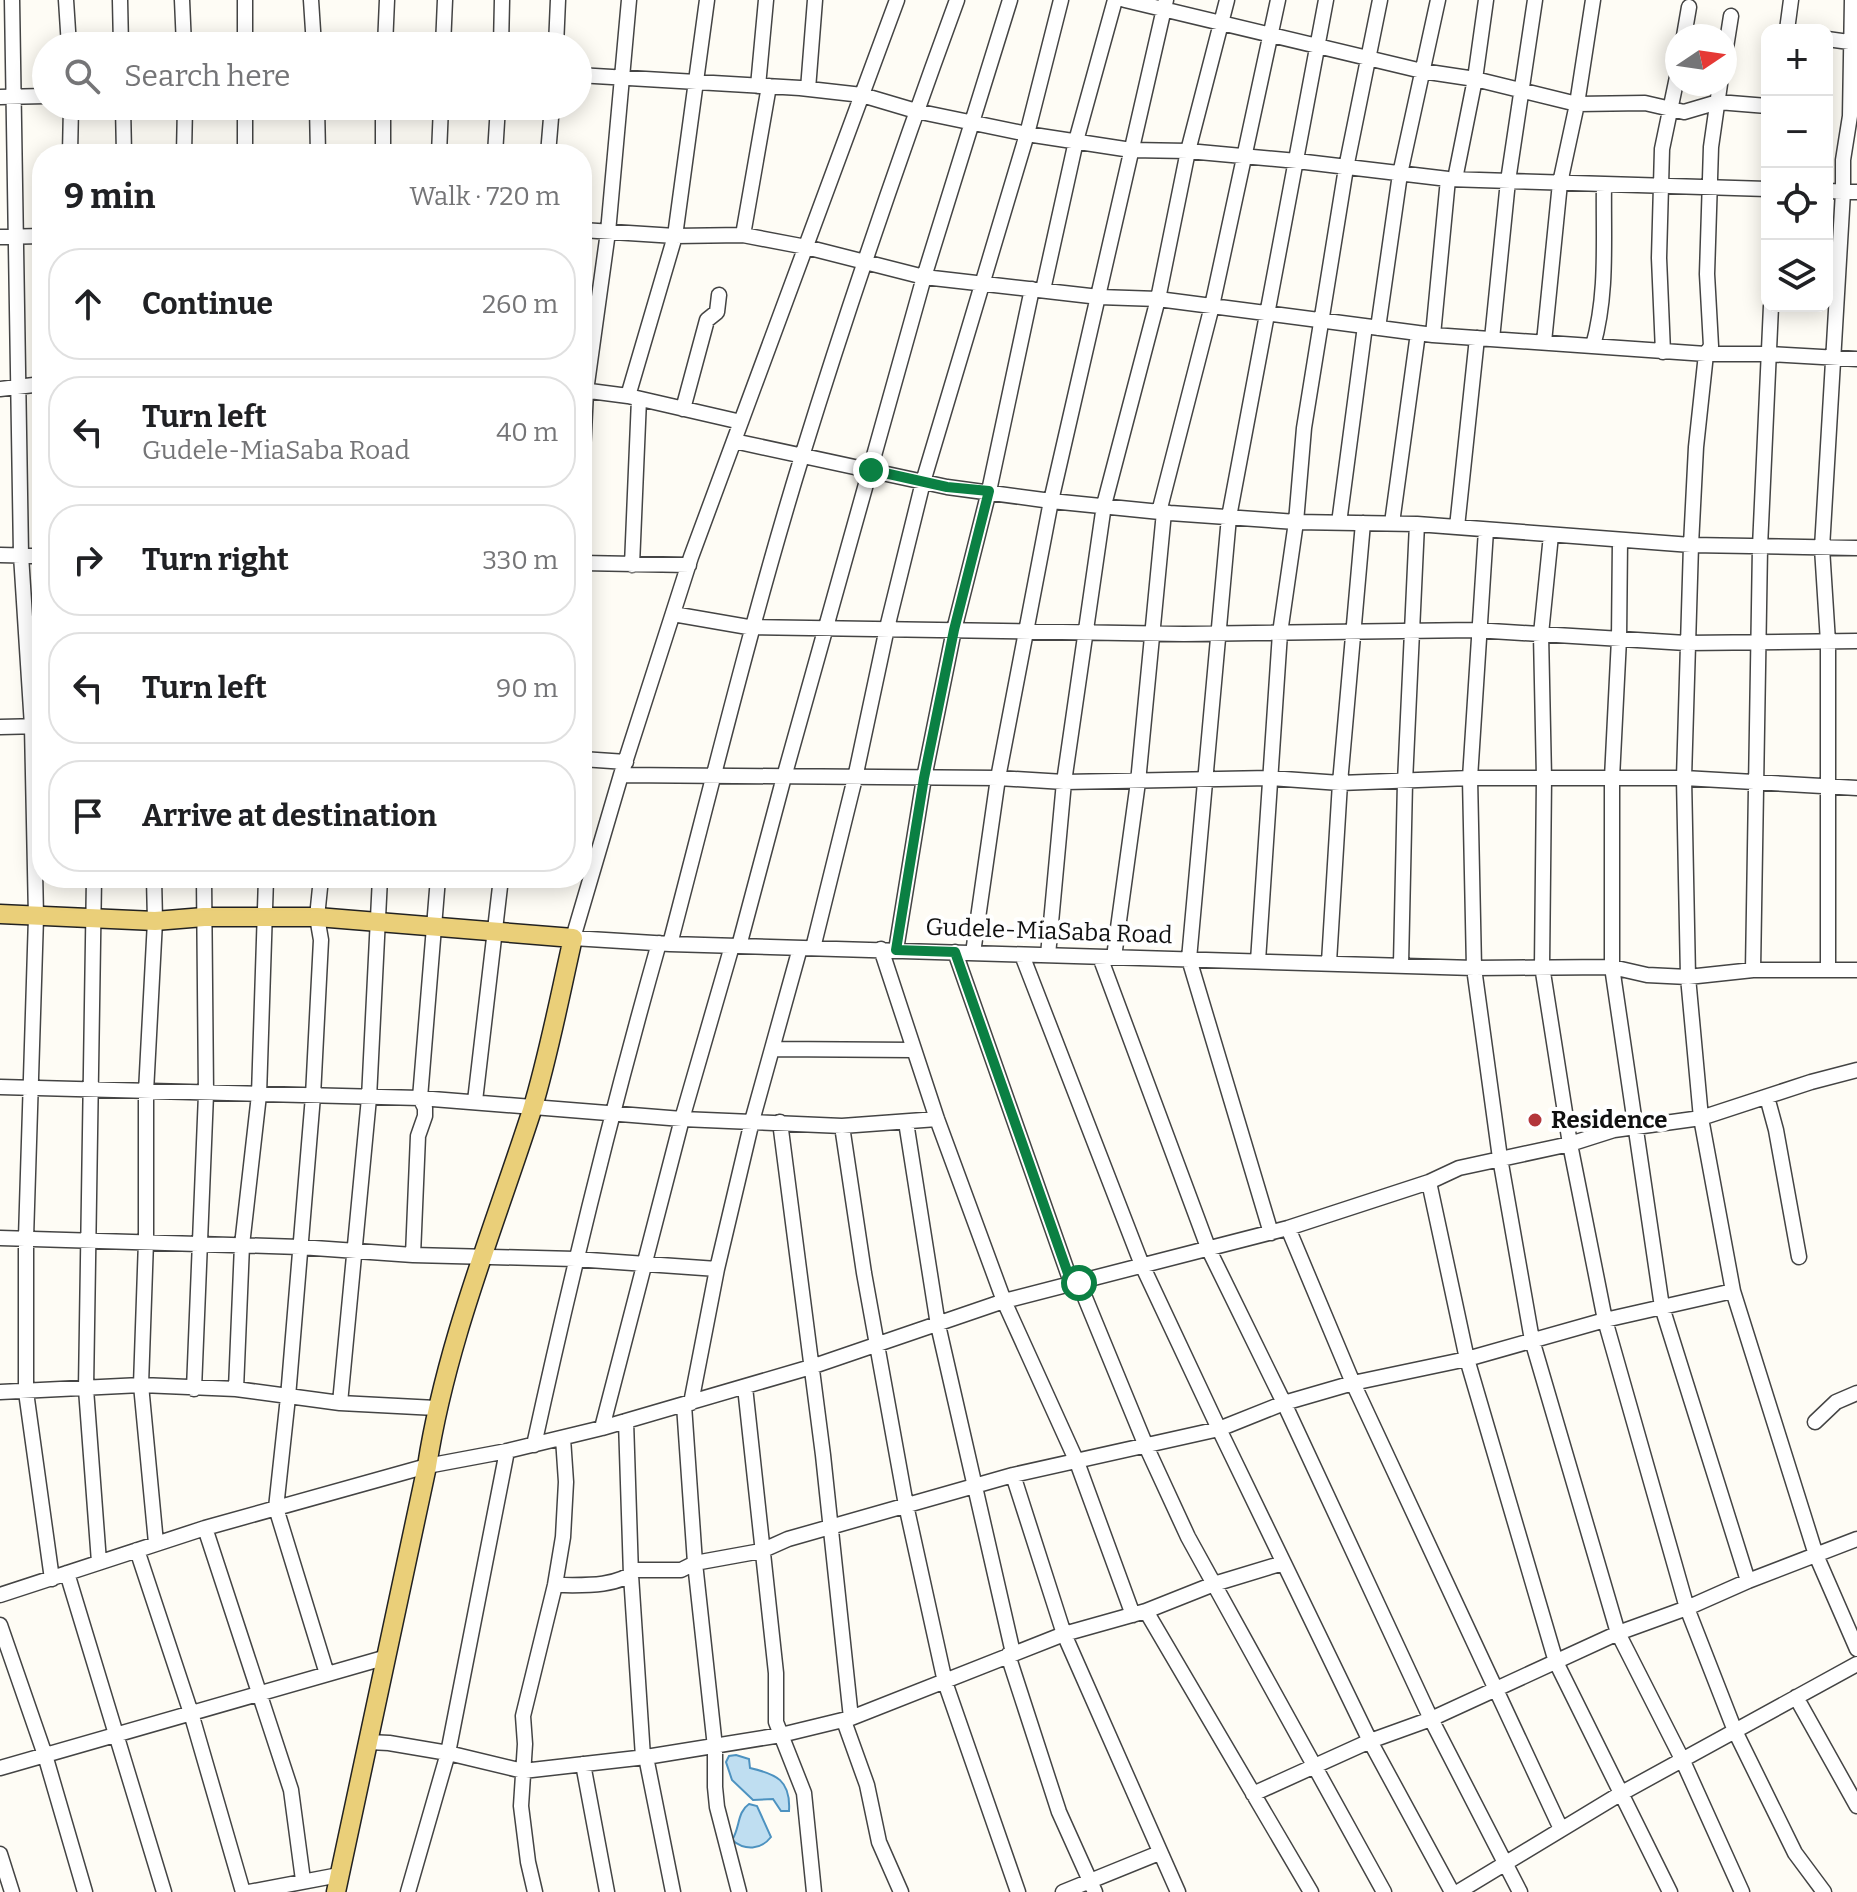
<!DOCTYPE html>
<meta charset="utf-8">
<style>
:root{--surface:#fff;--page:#f2f2f2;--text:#202124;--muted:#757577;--line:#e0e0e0}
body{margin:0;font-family:Bitter,serif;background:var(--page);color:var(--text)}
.controls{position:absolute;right:24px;top:24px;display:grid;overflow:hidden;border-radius:16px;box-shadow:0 4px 20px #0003}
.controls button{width:72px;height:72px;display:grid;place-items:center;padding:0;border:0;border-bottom:2px solid var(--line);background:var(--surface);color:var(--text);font:40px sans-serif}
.compass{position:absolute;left:1665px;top:24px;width:72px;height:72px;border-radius:50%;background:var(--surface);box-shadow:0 4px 20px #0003;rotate:77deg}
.stop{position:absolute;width:24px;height:24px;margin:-18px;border:6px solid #0b8043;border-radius:50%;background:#fff}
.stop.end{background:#0b8043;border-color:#fff;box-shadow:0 2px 8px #0008}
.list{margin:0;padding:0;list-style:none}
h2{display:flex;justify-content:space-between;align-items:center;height:104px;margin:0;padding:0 32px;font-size:34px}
h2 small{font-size:26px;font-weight:400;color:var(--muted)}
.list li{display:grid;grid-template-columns:52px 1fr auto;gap:24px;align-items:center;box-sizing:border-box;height:112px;margin:0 16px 16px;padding:0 16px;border:2px solid var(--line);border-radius:32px}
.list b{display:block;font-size:30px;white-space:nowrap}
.list p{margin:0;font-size:26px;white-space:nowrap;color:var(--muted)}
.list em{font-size:26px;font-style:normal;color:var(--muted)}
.icon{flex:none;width:44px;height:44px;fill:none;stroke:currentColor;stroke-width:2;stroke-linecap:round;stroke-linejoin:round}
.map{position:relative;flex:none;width:1857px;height:1892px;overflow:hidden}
.search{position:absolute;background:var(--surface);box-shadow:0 4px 20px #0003;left:32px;top:32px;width:560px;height:88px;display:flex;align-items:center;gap:20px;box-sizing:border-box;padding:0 28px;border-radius:44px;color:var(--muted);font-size:30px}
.panel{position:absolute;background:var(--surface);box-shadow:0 4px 20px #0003;left:32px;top:144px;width:560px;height:744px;border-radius:32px}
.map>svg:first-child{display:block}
.water{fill:#bfdef1;stroke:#4d92c0;stroke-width:2}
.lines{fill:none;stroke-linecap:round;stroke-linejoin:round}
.minor-casing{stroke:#444;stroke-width:17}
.major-casing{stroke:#222;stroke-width:21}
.minor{stroke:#fff;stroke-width:14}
.major{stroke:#eacf79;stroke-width:18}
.route{stroke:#0b8043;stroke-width:10}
.poi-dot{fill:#b3363b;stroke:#fff;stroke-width:3}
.labels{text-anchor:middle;stroke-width:8;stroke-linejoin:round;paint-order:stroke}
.street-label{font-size:24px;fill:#111;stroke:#fff}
.poi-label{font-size:24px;font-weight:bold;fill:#111;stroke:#fff;text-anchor:start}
</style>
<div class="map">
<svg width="1857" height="1892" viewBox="0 0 1857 1892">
<rect width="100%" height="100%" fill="#fefcf5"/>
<path class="water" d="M 736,1755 L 749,1759 L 750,1768 C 776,1774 791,1780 789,1811 L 781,1811 L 773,1799 L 753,1800 L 732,1780 L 726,1762 L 729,1756 Z
M 749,1804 L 757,1806 L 771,1837 C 761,1850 745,1851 732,1840 C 740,1828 737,1812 749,1804 Z"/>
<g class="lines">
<g class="minor-casing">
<path id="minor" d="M 12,0 L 21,555 L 32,726 L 36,917 L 26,1238 L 26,1392 L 52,1579
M 66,0 L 69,46
M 120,0 L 121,46
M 182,0 L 184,46
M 245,0 L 245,46
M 311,0 L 314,46
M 897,0 L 691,557 L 621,775 L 573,938 L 670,944 L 1474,968 L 1612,967 L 1647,975 L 1688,977 L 1753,970 L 1857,970
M 1125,0 L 1422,71 L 1475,79 L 1577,104 L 1645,103 L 1684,112 L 1718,102 L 1767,106
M 1787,30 L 1791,0
M 1684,36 L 1689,7
M 1827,39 L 1857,43
M 385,46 L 387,0
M 443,46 L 445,0
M 501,46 L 502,0
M 556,46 L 558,0
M 1725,54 L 1731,16
M 578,75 L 800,88 L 862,95 L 916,111 L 1027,134 L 1131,150 L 1188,151 L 1297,161 L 1448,179 L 1767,189
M 1720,84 L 1711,147 L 1707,274 L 1711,346 L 1706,354 L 1696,447 L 1691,545 L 1684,778 L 1688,977 L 1701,1118 L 1733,1291 L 1816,1555 L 1857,1649
M 758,86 L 766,0
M 808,89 L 815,0
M 0,97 L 46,96
M 123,106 L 124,154
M 317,106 L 318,154
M 383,106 L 383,154
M 70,154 L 71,106
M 184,154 L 185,106
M 245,154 L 245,106
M 439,154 L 441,106
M 495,154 L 498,106
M 548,154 L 552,106
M 1455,179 L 1475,79 L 1486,0
M 1827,191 L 1857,192
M 582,230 L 675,236 L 743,235 L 806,247 L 924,277 L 1099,297 L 1158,299 L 1188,151 L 1227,0
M 743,235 L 769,86
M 0,237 L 42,236
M 1043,290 L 1076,141 L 1115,0
M 1378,328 L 1400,174 L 1438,0
M 1433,335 L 1448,179
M 1492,339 L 1508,181 L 1535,0
M 1544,342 L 1560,183 L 1577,104 L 1593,0
M 1593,346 C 1608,292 1603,239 1604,184
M 1663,352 L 1659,258 L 1662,149 L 1677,77
M 0,389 L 42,384
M 582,390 L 628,396 L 741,422
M 628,396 L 675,236 L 707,0
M 683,409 L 707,320 L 717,312 L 719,295
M 734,441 L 947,487 L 1051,501 L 1170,513 L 1296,522 L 1417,524 L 1691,545 L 1857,548
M 582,473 L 586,391 L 608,232 L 629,0
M 1159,512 L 1212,306 L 1278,0
M 1339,523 L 1365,326
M 1392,523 L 1418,333
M 1457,527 L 1477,338
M 1486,530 L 1470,778 L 1474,968 L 1500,1158 L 1532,1340 L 1618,1633 L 1682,1759 L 1742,1892
M 1551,535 L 1541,634 L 1544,778 L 1542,966 L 1570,1144 L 1605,1320 L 1687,1608 L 1735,1731 L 1795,1853 L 1824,1892
M 1620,540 L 1619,639 L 1612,778 L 1612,967 L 1662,1307 L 1748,1581 L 1857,1539
M 0,555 L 42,556
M 582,563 L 689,565
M 632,565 L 639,399
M 673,614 L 748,627 L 1184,634 L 1475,630 L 1686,643 L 1857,641
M 0,727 L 42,726
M 582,759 L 626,762
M 621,775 L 998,778 L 1064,782 L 1270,778 L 1340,783 L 1470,778 L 1684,778 L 1857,788
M 94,878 L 86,1389 L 99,1562
M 154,878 L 155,921 L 146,1092 L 146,1241 L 141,1385 L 156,1543
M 321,878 L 317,917 L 321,940 L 313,1096 L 288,1397 L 276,1508 L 327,1674
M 670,944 C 713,780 753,615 803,453 C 850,301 902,150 957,0
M 739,946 L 784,777 L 924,277 L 1010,0
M 813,948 L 855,778 L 887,628 L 923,482 L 1027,134 L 1061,0
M 881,949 L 937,1119 L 1004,1301 L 1077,1462 L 1133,1615
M 896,950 L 924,778 L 954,630 L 989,491 L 1032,289
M 955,952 L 1072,1285
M 973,953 L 998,778 L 1051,501 L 1166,0
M 1022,955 L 1142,1265 L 1219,1429 L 1370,1741 L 1452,1892
M 1048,955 L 1064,782 L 1104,505 L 1158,299 L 1433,335 L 1706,354 L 1769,354 L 1857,359
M 1100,957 L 1209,1250 L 1284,1403 L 1431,1719 L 1520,1892
M 1114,957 L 1138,782 L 1164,512
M 1258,961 L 1280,633 L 1296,522 L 1304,428 L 1346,168 L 1380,0
M 1329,962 L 1340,783 L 1363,523
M 1401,964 L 1405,782 L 1417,524
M 1753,970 L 1760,547 L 1771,306
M 1828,970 L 1828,642 L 1822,548 L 1843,192 L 1843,160 L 1850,116 L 1852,0
M 773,1049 L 913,1050
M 0,1087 L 420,1098 L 682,1119 L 842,1126 L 937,1119
M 1767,1097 L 1776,1130 L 1799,1257
M 475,1101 L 501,878
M 780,1122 L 823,1455 L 851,1718
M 906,1122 L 938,1325 L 1013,1653
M 842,1126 L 864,1273 L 906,1505 L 945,1682 L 1018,1892
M 1429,1182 L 1467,1359 L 1556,1662 L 1670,1892
M 1288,1228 L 1353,1383 L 1561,1829
M 1271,1233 L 1189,959 L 1229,517 L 1326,0
M 0,1238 L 300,1247 L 413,1255 L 575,1259 L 717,1269
M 413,1255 L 418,1136 L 425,1116 L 425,1108 L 420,1098 L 438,878
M 1079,1283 L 1146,1446 L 1188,1537 L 1384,1892
M 745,1387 L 776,1673 L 776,1722 L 804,1793 L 814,1892
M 194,1389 L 206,1094 L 204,878
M 236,1389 L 242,1245 L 259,1095 L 266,878
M 0,1392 L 141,1385 L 236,1389 L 340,1403 L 436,1408
M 340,1403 L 369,1098 L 380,878
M 691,1403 L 717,1269 L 752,1121 L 800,948
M 684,1405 L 695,1563 L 715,1747 L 715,1787 L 717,1807 L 739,1892
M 626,1421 L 631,1575 L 643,1757
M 1815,1422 L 1836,1402 L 1857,1393
M 602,1428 L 682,1119 L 732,946
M 534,1445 C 571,1276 612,1109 659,943
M 1013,1475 L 1064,1634 L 1178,1892
M 205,1528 L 291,1790 L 303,1880
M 137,1550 L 191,1713 L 243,1892
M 67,1573 L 164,1892
M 555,1585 C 580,1585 617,1588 636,1570 L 681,1570 L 695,1563 L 761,1551 L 788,1539 L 1013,1475 L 1219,1429 L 1284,1403 L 1353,1383 L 1467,1359 L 1605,1320 L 1733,1291
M 0,1595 L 205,1528 L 427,1466 L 507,1451 L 602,1428 L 811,1367 L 1004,1301 L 1288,1228 L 1429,1182 L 1459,1168 L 1570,1144 L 1614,1130 L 1701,1118 L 1811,1082 L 1857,1070
M 1146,1611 L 1311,1892
M 0,1625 L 45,1755 L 85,1892
M 1008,1655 L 1059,1812 L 1095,1892
M 1796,1697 L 1857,1806
M 844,1721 L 867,1785 L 879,1842 L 901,1892
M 369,1742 L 389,1743 L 448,1753 L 523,1771 L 646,1757 L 781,1735 L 851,1718 L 1064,1634 L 1146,1611 L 1214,1584 L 1283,1563
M 646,1757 L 673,1892
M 583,1764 L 607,1892
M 0,1768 L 387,1657
M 1253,1794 L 1370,1741 L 1431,1719 L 1618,1633 L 1687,1608 L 1748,1581
M 0,1854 L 12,1892
M 249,1892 L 339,1875
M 408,1892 L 448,1753 L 507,1451
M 535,1892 L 528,1862 L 521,1806 L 525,1744 L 523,1716 L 555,1585 L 563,1537 L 566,1482 L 563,1438
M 1063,1892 L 1159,1853
M 1458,1892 L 1620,1794 L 1857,1664"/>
</g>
<g class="major-casing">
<path id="major" d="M 0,914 L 155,921 L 204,917 L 317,917 L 573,938 C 560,995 549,1054 532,1110 C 494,1228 446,1343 427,1466 L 336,1892"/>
</g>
<use href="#minor" class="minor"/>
<use href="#major" class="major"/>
</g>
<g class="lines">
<path class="route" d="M 871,470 L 947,487 L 989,491 L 954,630 L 924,778 L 896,950 L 955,952 L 1072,1285 L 1079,1283"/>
</g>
<circle class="poi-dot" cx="1535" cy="1120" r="8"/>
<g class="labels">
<g class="street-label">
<text transform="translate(1049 931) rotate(2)" y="8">Gudele-MiaSaba Road</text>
</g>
<g class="poi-label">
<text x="1551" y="1128">Residence</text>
</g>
</g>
</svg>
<div class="controls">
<button>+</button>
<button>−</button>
<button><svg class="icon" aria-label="locate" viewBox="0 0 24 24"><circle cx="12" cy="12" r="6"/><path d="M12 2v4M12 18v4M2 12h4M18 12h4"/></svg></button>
<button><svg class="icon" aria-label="layers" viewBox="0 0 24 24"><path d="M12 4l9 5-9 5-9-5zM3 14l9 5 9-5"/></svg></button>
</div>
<svg class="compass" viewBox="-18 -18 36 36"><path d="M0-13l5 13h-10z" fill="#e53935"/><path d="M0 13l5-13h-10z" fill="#757577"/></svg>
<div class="stop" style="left:1079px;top:1283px"></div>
<div class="stop end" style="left:871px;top:470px"></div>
<div class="search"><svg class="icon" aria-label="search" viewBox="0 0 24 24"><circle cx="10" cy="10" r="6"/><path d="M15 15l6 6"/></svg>Search here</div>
<section class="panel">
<h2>9 min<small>Walk · 720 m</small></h2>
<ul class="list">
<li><svg class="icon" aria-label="ahead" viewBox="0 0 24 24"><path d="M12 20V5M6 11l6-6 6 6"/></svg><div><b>Continue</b></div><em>260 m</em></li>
<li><svg class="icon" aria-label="left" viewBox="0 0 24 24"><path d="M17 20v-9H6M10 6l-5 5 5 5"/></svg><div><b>Turn left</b><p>Gudele-MiaSaba Road</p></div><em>40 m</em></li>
<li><svg class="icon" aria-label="right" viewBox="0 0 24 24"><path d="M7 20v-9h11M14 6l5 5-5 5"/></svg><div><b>Turn right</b></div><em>330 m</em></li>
<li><svg class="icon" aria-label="left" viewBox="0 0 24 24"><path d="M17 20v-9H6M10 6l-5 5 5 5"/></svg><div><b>Turn left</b></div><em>90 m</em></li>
<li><svg class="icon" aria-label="arrive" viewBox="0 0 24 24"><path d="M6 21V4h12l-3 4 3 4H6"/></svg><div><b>Arrive at destination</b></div></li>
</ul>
</section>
</div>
